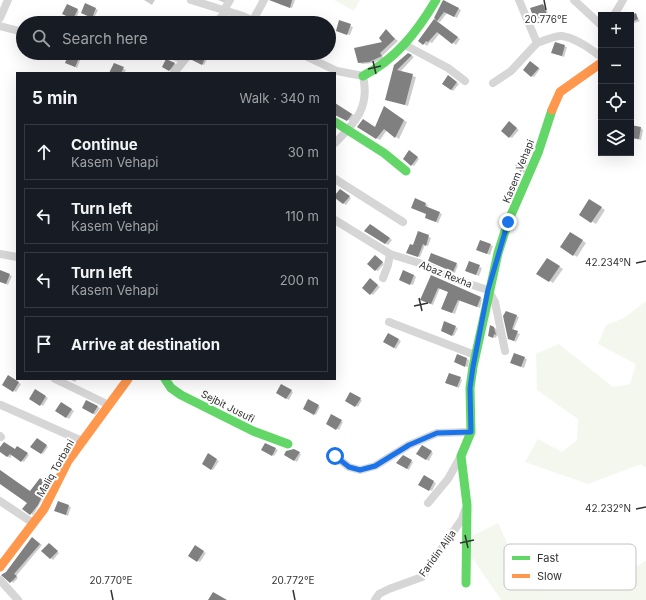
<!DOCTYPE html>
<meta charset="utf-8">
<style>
:root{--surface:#171b24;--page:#20242c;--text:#f1f3f6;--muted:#9ea1a6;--line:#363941}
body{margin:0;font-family:Inter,sans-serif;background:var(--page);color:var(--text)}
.controls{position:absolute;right:12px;top:12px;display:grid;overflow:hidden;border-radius:0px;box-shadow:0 4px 16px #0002}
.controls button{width:36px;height:36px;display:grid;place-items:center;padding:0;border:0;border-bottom:1px solid var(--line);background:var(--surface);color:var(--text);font:20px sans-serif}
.stop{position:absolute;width:12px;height:12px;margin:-9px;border:3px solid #1a73e8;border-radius:50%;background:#fff}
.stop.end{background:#1a73e8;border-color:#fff;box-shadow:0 1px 4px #0008}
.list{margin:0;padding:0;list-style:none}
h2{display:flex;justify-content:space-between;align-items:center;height:52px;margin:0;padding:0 16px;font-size:17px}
h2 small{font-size:13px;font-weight:400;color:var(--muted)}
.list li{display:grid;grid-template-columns:26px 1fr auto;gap:12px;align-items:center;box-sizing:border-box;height:56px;margin:0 8px 8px;padding:0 8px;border:1px solid var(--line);border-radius:0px}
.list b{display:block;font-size:15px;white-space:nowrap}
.list p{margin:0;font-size:13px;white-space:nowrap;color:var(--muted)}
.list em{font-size:13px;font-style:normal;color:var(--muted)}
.icon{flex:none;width:22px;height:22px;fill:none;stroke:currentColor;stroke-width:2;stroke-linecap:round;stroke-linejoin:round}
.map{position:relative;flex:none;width:646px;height:600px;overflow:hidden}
.search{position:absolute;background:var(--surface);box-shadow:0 4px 16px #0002;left:16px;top:16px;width:320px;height:44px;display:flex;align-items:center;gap:10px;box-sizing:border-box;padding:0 14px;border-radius:22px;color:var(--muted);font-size:15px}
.panel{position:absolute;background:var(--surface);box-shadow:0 4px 16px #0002;left:16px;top:72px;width:320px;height:308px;border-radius:0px}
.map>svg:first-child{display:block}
.green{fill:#f4f7ee}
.shadow{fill:#0003}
.building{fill:#808080}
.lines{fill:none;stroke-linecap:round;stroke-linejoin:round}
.street{stroke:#d6d6d6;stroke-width:8}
.fast{stroke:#63d668;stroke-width:9}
.slow{stroke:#ff974d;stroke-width:9}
.route{stroke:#1a73e8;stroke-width:5}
.ticks{fill:none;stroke:#323232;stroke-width:1.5}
.labels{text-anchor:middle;stroke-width:4;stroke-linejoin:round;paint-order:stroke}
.street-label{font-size:10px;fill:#323232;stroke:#fff}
.key{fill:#fff;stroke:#c2c2c2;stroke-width:1}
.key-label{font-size:11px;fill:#323232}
.ticks-label{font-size:10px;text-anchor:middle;fill:#323232;stroke:#fff;stroke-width:4;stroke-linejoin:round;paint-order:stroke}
</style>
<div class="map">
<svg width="646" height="600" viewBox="0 0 646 600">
<rect width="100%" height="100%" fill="#fff"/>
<path class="green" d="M 334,0 L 360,0 L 354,11 Z
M 646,301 L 646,468 L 641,464 L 588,484 L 525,462 L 538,439 L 562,452 L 577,440 L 578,419 L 537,390 L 536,354 L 559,344 L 613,387 L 630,384 L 636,364 L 598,344 L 606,325 L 624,318 Z
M 498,523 L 523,579 L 560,553 L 605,552 L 638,566 L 646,560 L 646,600 L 501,600 L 471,556 L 472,536 Z"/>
<path class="shadow" d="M 144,0 L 155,0 L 152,5 Z
M 218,0 L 227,0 L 225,3 Z
M 280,0 L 295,0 L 292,8 L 279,4 Z
M 444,0 L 461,10 L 457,18 L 447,13 L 440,22 L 436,21 L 460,39 L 456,45 L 440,33 L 432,43 L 430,42 L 427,46 L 419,40 L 436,18 Z
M 86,4 L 98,10 L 94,18 L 82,12 Z
M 67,5 L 79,11 L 76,19 L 63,13 Z
M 543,5 L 545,6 L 549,16 L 537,19 L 535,18 Z
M 635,15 L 640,21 L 631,24 L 631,16 Z
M 340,22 L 353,27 L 350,35 L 339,32 Z
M 386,31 L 398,41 L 382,56 L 384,58 L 373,63 L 362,64 L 359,62 L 384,43 Z
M 555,44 L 567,47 L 564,57 L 555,54 Z
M 33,53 L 46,53 L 44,59 Z
M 70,53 L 81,58 L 77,68 L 66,62 Z
M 196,53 L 213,53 L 210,53 L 204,65 L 193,60 Z
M 408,54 L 414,57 L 400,72 L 416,77 L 408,106 L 386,99 L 395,66 Z
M 166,60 L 177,65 L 172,71 L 163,67 Z
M 531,62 L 540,69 L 534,77 L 531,76 Z
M 115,64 L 126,70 L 124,73 L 111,73 Z
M 451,78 L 459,84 L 453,91 L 443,84 Z
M 335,104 L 354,115 L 350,121 L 342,116 L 335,116 Z
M 384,108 L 407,122 L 399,139 L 387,130 L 380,140 L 358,127 L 375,128 Z
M 511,124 L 519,130 L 512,138 L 510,137 Z
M 641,128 L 643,130 L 641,140 L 631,138 Z
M 409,152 L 419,159 L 414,166 L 412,165 Z
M 525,160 L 528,163 L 524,173 L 516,166 Z
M 342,191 L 351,198 L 346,205 L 335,197 Z
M 415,200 L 428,205 L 427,208 L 442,214 L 438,223 L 428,219 L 427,214 Z
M 589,200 L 605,210 L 596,224 L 580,214 Z
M 373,226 L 392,240 L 388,245 L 365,231 Z
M 419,232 L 431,238 L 428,246 L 425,245 L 420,257 L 409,254 Z
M 571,233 L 586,243 L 577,257 L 561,247 Z
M 480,241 L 493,246 L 490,255 L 479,251 Z
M 377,257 L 384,264 L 378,271 L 375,270 Z
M 547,259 L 563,269 L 553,283 L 538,273 Z
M 431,262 L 456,264 L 458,265 L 455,273 Z
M 469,262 L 482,268 L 479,276 L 468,272 Z
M 9,275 L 12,276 L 8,285 L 0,281 L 0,276 Z
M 414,275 L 416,277 L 413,285 L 402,281 Z
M 432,276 L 482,299 L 480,308 L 460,300 L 455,314 L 444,310 L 449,292 L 440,288 L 433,305 L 423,301 Z
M 373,281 L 380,287 L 373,295 L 364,288 Z
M 506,312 L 519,317 L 513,331 L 520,334 L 516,342 L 512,340 Z
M 455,327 L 458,328 L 454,336 L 444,332 Z
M 494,328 L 497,329 L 498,335 L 495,338 L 491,336 Z
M 389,334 L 401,341 L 396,349 L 384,342 Z
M 514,354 L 527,359 L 524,368 L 513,363 Z
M 458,355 L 469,360 L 468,367 L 457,363 Z
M 8,376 L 21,384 L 16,392 L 3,384 Z
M 460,378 L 462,380 L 459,388 L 449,384 Z
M 69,379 L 77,379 L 75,382 Z
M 282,385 L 293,392 L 289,400 L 277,393 Z
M 36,390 L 48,398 L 43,406 L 31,398 Z
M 351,393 L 362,400 L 358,407 L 346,401 Z
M 87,401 L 100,408 L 95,415 L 83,407 Z
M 309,401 L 320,407 L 316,415 L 304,408 Z
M 61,403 L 74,411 L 69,419 L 57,411 Z
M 331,416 L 343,422 L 339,430 L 327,423 Z
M 37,439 L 48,447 L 43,454 L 32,447 Z
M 265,445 L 278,450 L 274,456 L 262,449 Z
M 18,447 L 29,455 L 24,462 L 12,455 L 10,458 L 0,451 L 0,449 L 16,450 Z
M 422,447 L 433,453 L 429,461 L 417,454 Z
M 294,450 L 301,454 L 297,462 L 285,455 Z
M 208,455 L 219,461 L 213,470 L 203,464 Z
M 403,456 L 413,462 L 409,470 L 397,463 Z
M 0,470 L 30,492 L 42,480 L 50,486 L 33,515 L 24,509 L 28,503 L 0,482 Z
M 424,477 L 436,483 L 432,491 L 420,484 Z
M 59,502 L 71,507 L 68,516 L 58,512 Z
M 33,538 L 42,545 L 16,576 L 18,578 L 13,583 L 7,572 Z
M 51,546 L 59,553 L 53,560 L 43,551 Z
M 195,547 L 206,553 L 200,562 L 190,555 Z"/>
<path class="building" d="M 269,0 L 292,0 L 290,8 Z
M 443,0 L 459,8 L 454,17 L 444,12 L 437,21 L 434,18 Z
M 85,3 L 96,8 L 92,18 L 81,13 Z
M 67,4 L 78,9 L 73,19 L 62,14 Z
M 543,4 L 547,15 L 534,19 L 530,8 Z
M 636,13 L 638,19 L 631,22 L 631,15 Z
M 178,16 L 195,23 L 175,23 Z
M 434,19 L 458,37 L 452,44 L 437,32 L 428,42 L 426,41 L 423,45 L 418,41 Z
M 339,20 L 351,24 L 347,35 L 336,31 Z
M 386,29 L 395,39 L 380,53 L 382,56 L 369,62 L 358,63 L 354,48 L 382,42 L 379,38 Z
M 555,42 L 565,45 L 562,56 L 551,53 Z
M 69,53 L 80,56 L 75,67 L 65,63 Z
M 195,53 L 207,53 L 202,65 L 192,60 Z
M 408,53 L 412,55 L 397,70 L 413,74 L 405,105 L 385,100 L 394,65 Z
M 166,59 L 175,63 L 169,71 L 162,67 Z
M 530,61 L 539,68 L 531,77 L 523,70 Z
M 114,63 L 124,67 L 121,73 L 109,73 Z
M 448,75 L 457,82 L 451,90 L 442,84 Z
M 335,103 L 352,114 L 347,121 L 335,115 Z
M 384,106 L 404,120 L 395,138 L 384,129 L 376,139 L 357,127 L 363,119 L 375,127 Z
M 509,121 L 517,128 L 509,138 L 501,131 Z
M 631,125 L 641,127 L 639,139 L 631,138 Z
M 409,150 L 418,157 L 411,166 L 403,159 Z
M 522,157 L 527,161 L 521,172 L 515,166 Z
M 340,189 L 350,196 L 343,204 L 335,198 L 335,195 Z
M 415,198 L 426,203 L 425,206 L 440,212 L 436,222 L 425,218 L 426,214 L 411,208 Z
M 589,199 L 602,207 L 591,223 L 579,215 Z
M 370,224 L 390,238 L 385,244 L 364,231 Z
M 418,231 L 429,235 L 426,246 L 423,244 L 418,257 L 406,253 L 410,244 L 413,245 Z
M 570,232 L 583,240 L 573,256 L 560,247 Z
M 480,240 L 491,244 L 487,254 L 476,250 Z
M 431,253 L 457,263 L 453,272 L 428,261 Z
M 375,255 L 383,262 L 375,271 L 367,264 Z
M 547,258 L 560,266 L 549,282 L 536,274 Z
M 469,261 L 480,265 L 476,275 L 465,271 Z
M 0,270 L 10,274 L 6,284 L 0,282 Z
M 403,270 L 414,275 L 410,285 L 399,280 Z
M 431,275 L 481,297 L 477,307 L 458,300 L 452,313 L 441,309 L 448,292 L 438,288 L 431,304 L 420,300 Z
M 370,278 L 378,285 L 370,295 L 362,288 Z
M 506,311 L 517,315 L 512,329 L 518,331 L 514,341 L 508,339 L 503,316 Z
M 444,321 L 456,326 L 452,336 L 441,331 Z
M 490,325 L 494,327 L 496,335 L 494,334 L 493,338 L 488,336 Z
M 388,333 L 399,339 L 394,348 L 383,342 Z
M 514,353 L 525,357 L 521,367 L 510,363 Z
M 457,354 L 467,358 L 465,367 L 454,362 Z
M 449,373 L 461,377 L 457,387 L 445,383 Z
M 8,375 L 19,382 L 13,392 L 2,385 Z
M 281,384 L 292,390 L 286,399 L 276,393 Z
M 35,389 L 46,396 L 40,406 L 29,399 Z
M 350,392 L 361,398 L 355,407 L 345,401 Z
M 308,399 L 319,405 L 314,415 L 303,409 Z
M 86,400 L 98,406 L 93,414 L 82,408 Z
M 61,402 L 72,409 L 66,418 L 55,411 Z
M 331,414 L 342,420 L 336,430 L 326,424 Z
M 37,438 L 47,445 L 41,454 L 30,447 Z
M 4,442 L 15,449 L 17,446 L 28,453 L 21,462 L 10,454 L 7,457 L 0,452 L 0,447 Z
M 265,443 L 276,448 L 272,456 L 261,450 Z
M 422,445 L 432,451 L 426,460 L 416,454 Z
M 294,449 L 300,452 L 294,461 L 284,455 L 286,451 Z
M 208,453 L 217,459 L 211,470 L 202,464 Z
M 403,455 L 412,460 L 407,469 L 396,463 Z
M 0,470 L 30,491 L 40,478 L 48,484 L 38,505 L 30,515 L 22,509 L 27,503 L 0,484 Z
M 424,475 L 434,481 L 429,491 L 418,485 Z
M 58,501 L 69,505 L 66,515 L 54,511 Z
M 32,537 L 40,544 L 14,574 L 17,576 L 10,583 L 1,575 L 6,572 Z
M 49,543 L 58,551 L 50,559 L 41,551 Z
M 195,545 L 204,551 L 197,562 L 188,556 Z
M 213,592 L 227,600 L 208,600 Z"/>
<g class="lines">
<path class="street" d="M 191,0 L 243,16 L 258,23
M 519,0 L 537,43 C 544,41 555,35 562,36 C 575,38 591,49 601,57
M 574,0 L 601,25
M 224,10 L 230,0
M 614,15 L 623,0
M 0,18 L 8,0
M 253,20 L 264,0
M 215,23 L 227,11
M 0,26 L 23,32
M 405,45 L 448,68 L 465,81
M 94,53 L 99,55
M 166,53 L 184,60
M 299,53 L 337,71 L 363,76 C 370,107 356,122 335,143
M 174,73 L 190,53
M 493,83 L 511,71 L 537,43
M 335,179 L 403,222
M 335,220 L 390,254 L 419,263 L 457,280 L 488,290 L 495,302 L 505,351
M 0,254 L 17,257
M 383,278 L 388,265 L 390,254
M 389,322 L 475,355
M 55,379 L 109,405
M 1,405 L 82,441
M 0,436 L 1,437
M 335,456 L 349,467 L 360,470 L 375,466 L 409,445 L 437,433 L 471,432
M 0,501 L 33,523
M 428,503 L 448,479 L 461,456
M 0,580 L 18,600
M 375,600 L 379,594 L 389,589 L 422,577 L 462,519 L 465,510"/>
<path class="fast" d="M 363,76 C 396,59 417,32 436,0
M 335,122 L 384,153 L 406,171
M 165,379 L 171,388 L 181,395 L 253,431 L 288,444
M 466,583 L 467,505 L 461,456 L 471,432 L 470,388 L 473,367 L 498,253 L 508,222 L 538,153 L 552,110"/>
<path class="slow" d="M 552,110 L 560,92 L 601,63
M 0,567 L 44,509 L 68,461 L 128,379"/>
</g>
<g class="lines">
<path class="route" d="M 335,456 L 349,467 L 360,470 L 375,466 L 409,445 L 437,433 L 471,432 L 470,388 L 473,367 L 488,290 L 508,222"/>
</g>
<path class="ticks" d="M 544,0 L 546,10M 373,61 L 376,74M 368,69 L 381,66M 636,263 L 646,261M 419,298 L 422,311M 414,306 L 428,303M 636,509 L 646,507M 465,535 L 468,548M 460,543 L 474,540M 111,590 L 113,600M 293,590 L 295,600"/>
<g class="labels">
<g class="street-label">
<text transform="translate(518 171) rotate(-68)" y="4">Kasem Vehapi</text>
<text transform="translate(446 274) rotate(22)" y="4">Abaz Rexha</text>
<text transform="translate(228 406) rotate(27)" y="4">Sejbit Jusufi</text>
<text transform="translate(55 468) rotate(-60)" y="4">Maliq Torbani</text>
<text transform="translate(437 553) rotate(-54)" y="4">Faridin Alija</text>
</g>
</g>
<rect x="504" y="544" width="132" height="46" rx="6" class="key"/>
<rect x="512" y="556" width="18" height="4" fill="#63d668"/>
<rect x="512" y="574" width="18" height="4" fill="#ff974d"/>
<g class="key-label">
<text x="537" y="562">Fast</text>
<text x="537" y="580">Slow</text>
</g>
<g class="ticks-label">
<text x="546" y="23">20.776°E</text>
<text x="608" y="266">42.234°N</text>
<text x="608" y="512">42.232°N</text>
<text x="111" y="584">20.770°E</text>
<text x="293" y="584">20.772°E</text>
</g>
</svg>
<div class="controls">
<button>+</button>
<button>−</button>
<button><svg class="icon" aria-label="locate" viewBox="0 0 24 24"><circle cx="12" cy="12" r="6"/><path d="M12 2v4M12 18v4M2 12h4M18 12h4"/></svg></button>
<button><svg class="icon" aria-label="layers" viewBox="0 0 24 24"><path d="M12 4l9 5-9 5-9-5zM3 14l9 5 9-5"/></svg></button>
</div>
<div class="stop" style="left:335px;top:456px"></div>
<div class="stop end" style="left:508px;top:222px"></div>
<div class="search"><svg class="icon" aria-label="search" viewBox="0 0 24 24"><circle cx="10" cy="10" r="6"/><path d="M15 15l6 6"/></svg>Search here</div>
<section class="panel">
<h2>5 min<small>Walk · 340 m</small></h2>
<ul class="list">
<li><svg class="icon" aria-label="ahead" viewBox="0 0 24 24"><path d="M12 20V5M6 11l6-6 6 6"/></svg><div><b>Continue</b><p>Kasem Vehapi</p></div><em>30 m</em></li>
<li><svg class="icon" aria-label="left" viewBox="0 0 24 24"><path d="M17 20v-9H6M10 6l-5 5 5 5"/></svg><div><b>Turn left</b><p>Kasem Vehapi</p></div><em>110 m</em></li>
<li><svg class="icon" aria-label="left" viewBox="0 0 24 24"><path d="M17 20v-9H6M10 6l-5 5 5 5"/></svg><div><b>Turn left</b><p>Kasem Vehapi</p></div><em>200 m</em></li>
<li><svg class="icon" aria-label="arrive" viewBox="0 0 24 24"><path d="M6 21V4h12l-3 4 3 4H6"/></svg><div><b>Arrive at destination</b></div></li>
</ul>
</section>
</div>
